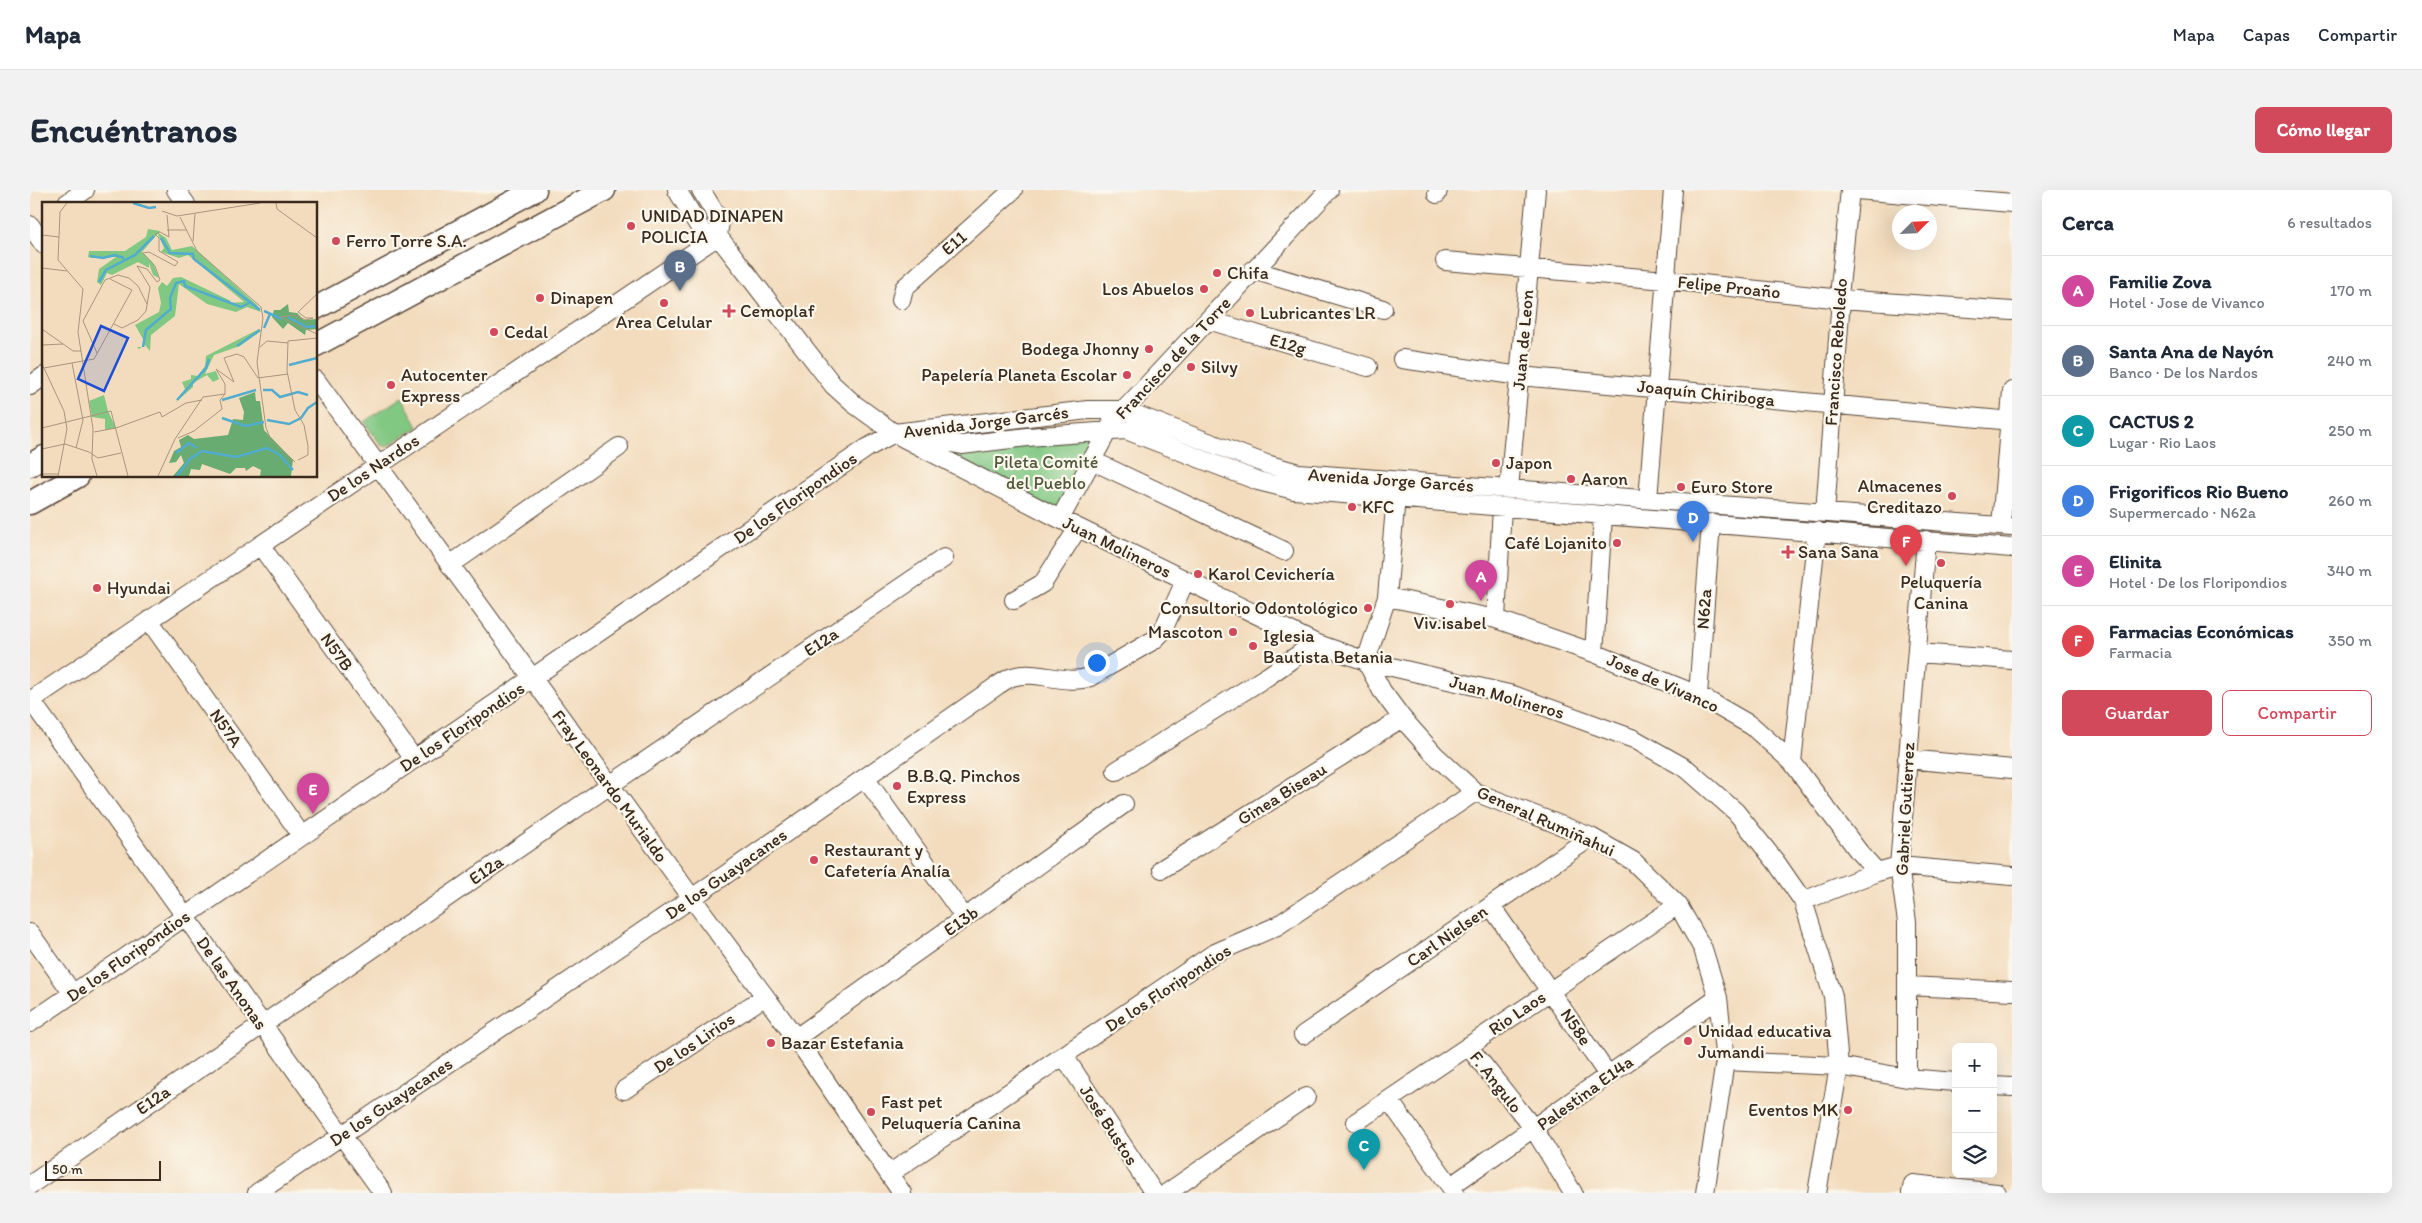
<!DOCTYPE html>
<html lang="es">
<meta charset="utf-8">
<style>
:root{--surface:#fff;--page:#f2f2f3;--text:#1f2937;--muted:#747a83;--line:#e0e1e3;--accent:#d1495b}
body{margin:0;font-family:Itim,sans-serif;background:var(--page);color:var(--text)}
.controls{position:absolute;right:15px;bottom:15px;display:grid;overflow:hidden;border-radius:8px;box-shadow:0 5px 20px #0002}
.controls button{width:45px;height:45px;display:grid;place-items:center;padding:0;border:0;border-bottom:1px solid var(--line);background:var(--surface);color:var(--text);font:25px sans-serif}
.compass{position:absolute;left:1862px;top:15px;width:45px;height:45px;border-radius:50%;background:var(--surface);box-shadow:0 5px 20px #0002;rotate:66deg}
.scale{position:absolute;left:15px;bottom:12px;width:116px;box-sizing:border-box;padding-left:5px;border:2px solid #3b2a1e;border-top:0;font-size:14px;line-height:18px;white-space:nowrap;color:#3b2a1e;-webkit-text-stroke:4px #fbf7ec;paint-order:stroke}
.you{position:absolute;left:1066px;top:472px;width:18px;height:18px;margin:-12px;border:4px solid #fff;border-radius:50%;background:#1a73e8;box-shadow:0 0 0 8px #1a73e833}
.badge{display:grid;place-items:center;width:32px;height:32px;border-radius:50%;background:var(--accent);color:#fff;font-size:16px;font-weight:700}
.pin{position:absolute;translate:-50% -41px;filter:drop-shadow(0 1px 2px #0008)}
.pin::after{content:'';position:absolute;top:26px;width:18px;height:15px;background:inherit;clip-path:polygon(0 0,100% 0,50% 100%)}
.list{margin:0;padding:0;list-style:none}
h2{display:flex;justify-content:space-between;align-items:center;height:65px;margin:0;padding:0 20px;font-size:21px}
h2 small{font-size:16px;font-weight:400;color:var(--muted)}
.list li{display:grid;grid-template-columns:32px 1fr auto;gap:15px;align-items:center;box-sizing:border-box;height:70px;padding:0 20px;border-top:1px solid var(--line)}
.list b{display:block;font-size:19px;white-space:nowrap}
.list p{margin:0;font-size:16px;white-space:nowrap;color:var(--muted)}
.list em{font-size:16px;font-style:normal;color:var(--muted)}
.actions{display:flex;gap:10px;padding:15px 20px}
.actions a{flex:1;padding:11px 0;border:1px solid var(--accent);border-radius:8px;text-align:center;font-size:18px;color:var(--accent)}
.actions .main{background:var(--accent);color:#fff}
.icon{flex:none;width:28px;height:28px;fill:none;stroke:currentColor;stroke-width:2;stroke-linecap:round;stroke-linejoin:round}
.map{position:relative;flex:none;width:1982px;height:1003px;overflow:hidden;border-radius:8px}
header{display:flex;align-items:center;gap:30px;box-sizing:border-box;height:70px;padding:0 25px;background:var(--surface);border-bottom:1px solid var(--line)}
header strong{font-size:24px}
nav{display:flex;gap:28px;margin-inline-start:auto;font-size:18px}
.intro{display:flex;align-items:center;justify-content:space-between;box-sizing:border-box;height:120px;padding:0 30px}
h1{margin:0;font-size:35px}
.button{padding:12px 22px;border-radius:8px;background:var(--accent);color:#fff;font-size:18px;font-weight:700}
main{display:flex;gap:30px;padding:0 30px}
aside{flex:1;background:var(--surface);border-radius:8px;box-shadow:0 5px 20px #0002}
.map>svg:first-child{display:block}
.green{fill:#81c883;stroke:#5e7950}
.lines{fill:none;stroke-linecap:round;stroke-linejoin:round}
.minor-casing{stroke:#574536;stroke-width:20}
.major-casing{stroke:#574536;stroke-width:25}
.minor{stroke:#fff;stroke-width:18}
.major{stroke:#fff;stroke-width:22}
.poi-dot{fill:#d1495b;stroke:#fbf7ec;stroke-width:2}
.labels{text-anchor:middle;stroke-width:4.5;stroke-linejoin:round;paint-order:stroke}
.poi-label{font-size:18px;fill:#3b2a1e;stroke:#fbf7ec;text-anchor:start}
.street-label{font-size:18px;fill:#3b2a1e;stroke:#fbf7ec}
.park-label{font-size:18px;fill:#50593c;stroke:#fbf7ec}
.inset-river{fill:none;stroke:#51accf;stroke-width:2.5}
.inset-road{fill:none;stroke:#a9957d;stroke-width:1}
.view{fill:#1d4ed8;fill-opacity:0.15;stroke:#1d4ed8;stroke-width:2.5}
.inset-edge{fill:none;stroke:#3b2a1e;stroke-width:2.5}
</style>
<header>
<strong>Mapa</strong>
<nav><a>Mapa</a><a>Capas</a><a>Compartir</a></nav>
</header>
<div class="intro"><h1>Encuéntranos</h1><a class="button">Cómo llegar</a></div>
<main>
<div class="map">
<svg width="1982" height="1003" viewBox="0 0 1982 1003">
<rect width="100%" height="100%" fill="#fbf7ec"/>
<filter id="ink" filterUnits="userSpaceOnUse"><feTurbulence type="fractalNoise" baseFrequency=".02" numOctaves="2"/><feDisplacementMap in="SourceGraphic" scale="10" xChannelSelector="R" yChannelSelector="G"/><feConvolveMatrix kernelMatrix="1 2 1 2 8 2 1 2 1" color-interpolation-filters="sRGB"/></filter>
<filter id="wash" filterUnits="userSpaceOnUse"><feTurbulence type="fractalNoise" baseFrequency=".0096" numOctaves="4" result="noise"/><feDisplacementMap in="SourceGraphic" scale="20" xChannelSelector="R" yChannelSelector="G"/><feGaussianBlur stdDeviation="1.12" result="paint"/><feColorMatrix in="noise" values="0 0 0 0 0 0 0 0 0 0 0 0 0 0 0 0 0 1.4 0 .05"/><feComposite in="paint" operator="in"/></filter>
<g filter="url(#wash)">
<rect width="100%" height="100%" fill="#f3dcbd"/>
<path class="green" d="M 372,207 L 388,237 L 357,256 L 352,256 L 334,232 Z
M 1077,241 L 1030,329 L 881,250 Z"/>
</g>
<g filter="url(#ink)">
<g class="lines">
<g class="minor-casing">
<path id="minor" d="M 146,0 L 156,14
M 647,0 L 673,43 L 688,46 L 803,195 L 824,214 L 864,243 L 1030,329 L 1285,453 L 1336,471 L 1483,505 L 1604,549 L 1657,579 L 1706,622 L 1746,672 L 1773,711 L 1803,806 L 1809,876 L 1787,1003
M 671,0 L 690,31 L 688,46
M 1827,0 L 1982,13
M 1407,4 L 1408,0
M 36,14 L 55,0
M 0,35 L 14,55
M 1415,71 L 1636,90 L 1811,109 L 1982,121
M 1223,80 L 1353,119
M 871,110 L 874,98 L 983,0
M 1178,130 L 1338,177
M 1372,169 L 1490,186 L 1982,231
M 286,190 L 662,708 L 766,848 L 872,1003
M 0,196 L 14,186
M 882,246 L 932,255 L 997,247 L 1096,240 L 1228,291 L 1264,300 L 1982,358
M 1061,270 L 1254,361
M 1479,299 L 1506,0
M 1366,307 L 1357,407 L 1336,471 L 1352,501 L 1372,528 L 1404,564 L 1445,602 L 1561,647 L 1603,671 L 1648,715 L 1673,759 L 1688,808 L 1695,871 L 1675,1003
M 1618,309 L 1643,0
M 1795,323 L 1811,109 L 1809,106 L 1820,0
M 1030,329 L 1082,233 L 1299,0
M 1971,336 L 1982,201
M 230,355 L 384,569
M 420,375 L 589,257
M 1357,407 L 1466,429 L 1564,463 L 1668,505 L 1722,536 L 1762,572 L 1829,662 L 1847,682
M 984,410 L 1013,393 L 1048,338
M 1466,429 L 1472,317
M 119,430 L 272,646
M 1564,463 L 1573,326
M 1887,463 L 1982,470
M 1668,505 L 1681,333
M 0,509 L 353,1003
M 0,511 L 688,46
M 1877,569 L 1982,579
M 1762,572 L 1787,341
M 1086,581 L 1238,486 L 1285,453
M 835,588 L 935,728
M 1132,679 L 1372,528
M 1773,711 L 1847,682 L 1869,676 L 1982,686
M 1461,716 L 1578,885
M 0,743 L 43,804
M 1878,796 L 1982,801
M 0,833 L 837,258 L 864,243 L 1058,220 L 1094,220 L 1236,274 L 1268,283 L 1982,337
M 1273,845 L 1561,647
M 766,848 L 1094,614
M 1438,856 L 1504,939 L 1543,1003
M 1034,866 L 1124,1003
M 1695,871 L 1809,876 L 1877,888 L 1926,892
M 1877,888 L 1877,732 L 1869,676 L 1896,350
M 1963,896 L 1982,897
M 594,900 L 734,807
M 1359,910 L 1425,1003
M 1326,932 L 1648,715
M 859,984 L 1183,764 L 1247,736 L 1445,602
M 0,995 L 580,595 L 914,368
M 1421,996 L 1688,808
M 227,1003 L 662,708 L 968,495 C 973,492 977,489 982,487 C 1008,479 1034,496 1060,487 L 1124,450 L 1132,442 L 1155,391
M 1137,1003 L 1276,907
M 1881,1003 L 1883,994 L 1967,1003"/>
</g>
<g class="major-casing">
<path id="major" d="M 286,118 L 505,0
M 286,155 L 574,0
M 0,275 L 14,267
M 0,313 L 48,286"/>
</g>
<use href="#minor" class="minor"/>
<use href="#major" class="major"/>
</g>
</g>
<g class="poi-dot">
<circle cx="601" cy="36" r="5"/>
<circle cx="306" cy="51" r="5"/>
<circle cx="1187" cy="83" r="5"/>
<circle cx="1174" cy="99" r="5"/>
<circle cx="510" cy="108" r="5"/>
<circle cx="634" cy="113" r="5"/>
<path d="M696.5 113.5h5v5h5v5h-5v5h-5v-5h-5v-5h5z"/>
<circle cx="1220" cy="123" r="5"/>
<circle cx="464" cy="142" r="5"/>
<circle cx="1119" cy="159" r="5"/>
<circle cx="1161" cy="177" r="5"/>
<circle cx="1097" cy="185" r="5"/>
<circle cx="361" cy="195" r="5"/>
<circle cx="1466" cy="273" r="5"/>
<circle cx="1541" cy="289" r="5"/>
<circle cx="1651" cy="297" r="5"/>
<circle cx="1922" cy="306" r="5"/>
<circle cx="1322" cy="317" r="5"/>
<circle cx="1587" cy="353" r="5"/>
<path d="M1755.5 354.5h5v5h5v5h-5v5h-5v-5h-5v-5h5z"/>
<circle cx="1911" cy="373" r="5"/>
<circle cx="1168" cy="384" r="5"/>
<circle cx="67" cy="398" r="5"/>
<circle cx="1420" cy="414" r="5"/>
<circle cx="1338" cy="418" r="5"/>
<circle cx="1203" cy="442" r="5"/>
<circle cx="1223" cy="456" r="5"/>
<circle cx="867" cy="596" r="5"/>
<circle cx="784" cy="670" r="5"/>
<circle cx="1658" cy="851" r="5"/>
<circle cx="741" cy="853" r="5"/>
<circle cx="1818" cy="920" r="5"/>
<circle cx="841" cy="922" r="5"/>
</g>
<g class="labels">
<g class="poi-label">
<text x="611" y="32">UNIDAD DINAPEN<tspan x="611" dy="21">POLICIA</tspan></text>
<text x="316" y="57">Ferro Torre S.A.</text>
<text x="1197" y="89">Chifa</text>
<text x="1164" y="105" text-anchor="end">Los Abuelos</text>
<text x="520" y="114">Dinapen</text>
<text x="710" y="127">Cemoplaf</text>
<text x="1230" y="129">Lubricantes LR</text>
<text x="634" y="138" text-anchor="middle">Area Celular</text>
<text x="474" y="148">Cedal</text>
<text x="1109" y="165" text-anchor="end">Bodega Jhonny</text>
<text x="1171" y="183">Silvy</text>
<text x="371" y="191">Autocenter<tspan x="371" dy="21">Express</tspan></text>
<text x="1087" y="191" text-anchor="end">Papelería Planeta Escolar</text>
<text x="1476" y="279">Japon</text>
<text x="1551" y="295">Aaron</text>
<text x="1912" y="302" text-anchor="end">Almacenes<tspan x="1912" dy="21">Creditazo</tspan></text>
<text x="1661" y="303">Euro Store</text>
<text x="1332" y="323">KFC</text>
<text x="1577" y="359" text-anchor="end">Café Lojanito</text>
<text x="1768" y="368">Sana Sana</text>
<text x="1178" y="390">Karol Cevichería</text>
<text x="1911" y="398" text-anchor="middle">Peluquería<tspan x="1911" dy="21">Canina</tspan></text>
<text x="77" y="404">Hyundai</text>
<text x="1328" y="424" text-anchor="end">Consultorio Odontológico</text>
<text x="1420" y="439" text-anchor="middle">Viv.isabel</text>
<text x="1193" y="448" text-anchor="end">Mascoton</text>
<text x="1233" y="452">Iglesia<tspan x="1233" dy="21">Bautista Betania</tspan></text>
<text x="877" y="592">B.B.Q. Pinchos<tspan x="877" dy="21">Express</tspan></text>
<text x="794" y="666">Restaurant y<tspan x="794" dy="21">Cafetería Analía</tspan></text>
<text x="1668" y="847">Unidad educativa<tspan x="1668" dy="21">Jumandi</tspan></text>
<text x="751" y="859">Bazar Estefania</text>
<text x="851" y="918">Fast pet<tspan x="851" dy="21">Peluquería Canina</tspan></text>
<text x="1808" y="926" text-anchor="end">Eventos MK</text>
</g>
<g class="street-label">
<text transform="translate(924 53) rotate(-42)" y="6">E11</text>
<text transform="translate(1699 97) rotate(6)" y="6">Felipe Proaño</text>
<text transform="translate(1493 150) rotate(-85)" y="6">Juan de Leon</text>
<text transform="translate(1258 154) rotate(16)" y="6">E12g</text>
<text transform="translate(1806 162) rotate(-86)" y="6">Francisco Reboledo</text>
<text transform="translate(1143 168) rotate(-47)" y="6">Francisco de la Torre</text>
<text transform="translate(1676 203) rotate(6)" y="6">Joaquín Chiriboga</text>
<text transform="translate(956 232) rotate(-7)" y="6">Avenida Jorge Garcés</text>
<text transform="translate(343 278) rotate(-34)" y="6">De los Nardos</text>
<text transform="translate(1361 290) rotate(4)" y="6">Avenida Jorge Garcés</text>
<text transform="translate(765 308) rotate(-35)" y="6">De los Floripondios</text>
<text transform="translate(1087 357) rotate(26)" y="6">Juan Molineros</text>
<text transform="translate(1674 419) rotate(-86)" y="6">N62a</text>
<text transform="translate(791 452) rotate(-34)" y="6">E12a</text>
<text transform="translate(307 462) rotate(54)" y="6">N57B</text>
<text transform="translate(1633 493) rotate(24)" y="6">Jose de Vivanco</text>
<text transform="translate(1477 507) rotate(16)" y="6">Juan Molineros</text>
<text transform="translate(432 537) rotate(-34)" y="6">De los Floripondios</text>
<text transform="translate(196 538) rotate(55)" y="6">N57A</text>
<text transform="translate(580 596) rotate(54)" y="6">Fray Leonardo Murialdo</text>
<text transform="translate(1252 604) rotate(-32)" y="6">Ginea Biseau</text>
<text transform="translate(1875 619) rotate(-87)" y="6">Gabriel Gutierrez</text>
<text transform="translate(1516 631) rotate(24)" y="6">General Rumiñahui</text>
<text transform="translate(456 680) rotate(-35)" y="6">E12a</text>
<text transform="translate(696 684) rotate(-35)" y="6">De los Guayacanes</text>
<text transform="translate(931 731) rotate(-35)" y="6">E13b</text>
<text transform="translate(1417 746) rotate(-35)" y="6">Carl Nielsen</text>
<text transform="translate(98 766) rotate(-35)" y="6">De los Floripondios</text>
<text transform="translate(202 793) rotate(55)" y="6">De las Anonas</text>
<text transform="translate(1138 798) rotate(-33)" y="6">De los Floripondios</text>
<text transform="translate(1487 823) rotate(-34)" y="6">Rio Laos</text>
<text transform="translate(1546 837) rotate(56)" y="6">N58e</text>
<text transform="translate(664 853) rotate(-34)" y="6">De los Lirios</text>
<text transform="translate(1466 892) rotate(52)" y="6">F. Angulo</text>
<text transform="translate(1555 903) rotate(-36)" y="6">Palestina E14a</text>
<text transform="translate(123 910) rotate(-35)" y="6">E12a</text>
<text transform="translate(361 912) rotate(-34)" y="6">De los Guayacanes</text>
<text transform="translate(1079 935) rotate(57)" y="6">José Bustos</text>
</g>
<g class="park-label">
<text x="1016" y="278">Pileta Comité<tspan x="1016" dy="21">del Pueblo</tspan></text>
</g>
</g>
<g transform="translate(12 12)">
<rect width="275" height="275" fill="#f3dcbd"/>
<path d="M 106,27 L 118,29 L 100,50 L 111,61 L 117,76 L 111,73 L 107,61 L 107,66 L 96,60 L 70,73 L 65,71 L 59,83 L 55,80 L 57,67 L 74,55 L 50,56 L 46,55 L 47,49 L 83,49 L 104,35 ZM 115,30 L 124,36 L 130,48 L 150,44 L 215,103 L 219,110 L 205,105 L 194,110 L 165,102 L 137,82 L 133,114 L 109,133 L 108,149 L 103,143 L 97,147 L 95,145 L 100,145 L 102,139 L 93,123 L 117,110 L 119,101 L 116,86 L 120,80 L 125,84 L 131,76 L 139,75 L 189,99 L 186,101 L 202,100 L 146,53 L 137,56 L 119,50 L 122,46 ZM 217,127 L 219,129 L 198,144 L 172,153 L 163,172 L 174,169 L 177,177 L 171,180 L 165,173 L 151,181 L 151,185 L 134,200 L 143,187 L 140,180 L 149,177 L 149,173 L 156,174 L 163,164 L 164,154 ZM 62,193 L 66,209 L 74,226 L 63,228 L 63,217 L 50,215 L 47,199 Z" fill="#81c883"/>
<path d="M 246,102 L 247,110 L 255,111 L 262,118 L 275,117 L 275,127 L 264,128 L 263,133 L 246,121 L 241,127 L 230,115 L 232,108 L 238,108 ZM 213,190 L 214,199 L 218,199 L 222,228 L 251,258 L 249,274 L 218,274 L 219,268 L 211,264 L 204,269 L 203,266 L 194,266 L 188,272 L 160,262 L 158,268 L 149,267 L 147,274 L 131,274 L 142,261 L 139,253 L 134,260 L 127,261 L 132,249 L 139,245 L 137,238 L 146,233 L 152,237 L 186,233 L 191,217 L 201,218 L 202,210 L 197,196 Z" fill="#68ac71"/>
<path class="inset-river" d="M 91,1 L 107,6 L 114,5M 119,36 L 128,51 L 151,52 L 152,57 L 218,108M 48,54 L 61,56 L 73,53 L 82,56M 57,80 L 64,68 L 93,53 L 112,34M 222,109 L 240,117M 246,115 L 265,125 L 275,124M 222,126 L 228,112M 195,144 L 218,128M 101,145 L 104,128 L 129,107 L 128,96 L 134,81 L 142,79 L 143,84 L 199,105 L 207,101M 247,163 L 275,156M 221,188 L 230,188 L 238,195 L 256,190 L 266,193M 135,198 L 164,166 L 167,157M 180,198 L 214,188M 180,216 L 203,224 L 222,220M 225,218 L 247,222 L 259,216 L 266,206 L 275,200M 134,251 L 147,241 L 155,246M 135,274 L 148,257 L 160,249 L 194,255 L 225,246 L 238,253 L 251,268"/>
<path class="inset-road" d="M 25,1 L 18,10 L 16,58 L 41,87 L 36,130 L 51,227 L 50,257 L 55,274M 234,1 L 235,7 L 275,36M 120,9 L 135,14 L 218,1M 125,13 L 127,35M 138,15 L 155,49 L 219,105 L 221,116 L 215,160 L 224,226 L 229,238 L 253,260M 125,28 L 145,28M 0,33 L 17,35M 151,39 L 153,12M 95,64 L 105,67 L 115,80M 0,66 L 25,69M 115,80 L 118,78 L 113,64 L 101,51 L 107,50 L 133,64 L 136,60 L 117,49 L 117,36 L 113,32 L 118,30 L 127,35M 275,92 L 256,110 L 264,116 L 271,116 L 264,118 L 252,113 L 238,115 L 275,132M 72,122 L 80,126 L 96,118 L 104,109 L 108,85 L 95,64M 0,127 L 31,149 L 39,149M 0,143 L 21,142M 218,145 L 225,139 L 246,141M 55,151 L 41,119 L 63,78 L 76,73 L 87,76 L 96,84 L 105,102M 52,157 L 90,88 L 68,77M 30,161 L 41,218 L 34,246M 0,162 L 22,209 L 25,227 L 16,274M 2,166 L 52,157M 174,167 L 192,180 L 182,156 L 195,152 L 202,155 L 216,176 L 246,172M 0,226 L 69,209 L 86,274M 52,230 L 74,226 L 118,210 L 120,215 L 144,201 L 160,198M 136,236 L 152,229 L 180,207 L 178,198 L 183,192 L 183,182 L 174,167M 0,247 L 23,242 L 47,250 L 56,256 L 79,251M 256,258 L 266,253 L 266,244 L 262,223 L 253,208 L 245,169 L 246,139 L 275,136M 0,272 L 16,272M 116,274 L 133,237 L 161,195 L 183,192"/>
<path class="view" d="M 59,124 L 86,136 L 62,189 L 36,177 Z"/>
<rect width="275" height="275" class="inset-edge"/>
</g>
</svg>
<div class="controls">
<button>+</button>
<button>−</button>
<button><svg class="icon" aria-label="layers" viewBox="0 0 24 24"><path d="M12 4l9 5-9 5-9-5zM3 14l9 5 9-5"/></svg></button>
</div>
<svg class="compass" viewBox="-18 -18 36 36"><path d="M0-13l5 13h-10z" fill="#e53935"/><path d="M0 13l5-13h-10z" fill="#747a83"/></svg>
<div class="scale">50 m</div>
<div class="you"></div>
<div class="pin badge" style="left:1451px;top:411px;background:#d1479c">A</div>
<div class="pin badge" style="left:650px;top:101px;background:#5c6f8a">B</div>
<div class="pin badge" style="left:1334px;top:980px;background:#0f9aa8">C</div>
<div class="pin badge" style="left:1663px;top:352px;background:#3f7fe0">D</div>
<div class="pin badge" style="left:283px;top:624px;background:#d1479c">E</div>
<div class="pin badge" style="left:1876px;top:376px;background:#e0444e">F</div>
</div>
<aside>
<h2>Cerca<small>6 resultados</small></h2>
<ul class="list">
<li><span class="badge" style="background:#d1479c">A</span><div><b>Familie Zova</b><p>Hotel · Jose de Vivanco</p></div><em>170 m</em></li>
<li><span class="badge" style="background:#5c6f8a">B</span><div><b>Santa Ana de Nayón</b><p>Banco · De los Nardos</p></div><em>240 m</em></li>
<li><span class="badge" style="background:#0f9aa8">C</span><div><b>CACTUS 2</b><p>Lugar · Rio Laos</p></div><em>250 m</em></li>
<li><span class="badge" style="background:#3f7fe0">D</span><div><b>Frigorificos Rio Bueno</b><p>Supermercado · N62a</p></div><em>260 m</em></li>
<li><span class="badge" style="background:#d1479c">E</span><div><b>Elinita</b><p>Hotel · De los Floripondios</p></div><em>340 m</em></li>
<li><span class="badge" style="background:#e0444e">F</span><div><b>Farmacias Económicas</b><p>Farmacia</p></div><em>350 m</em></li>
</ul>
<div class="actions"><a class="main">Guardar</a><a>Compartir</a></div>
</aside>
</main>
